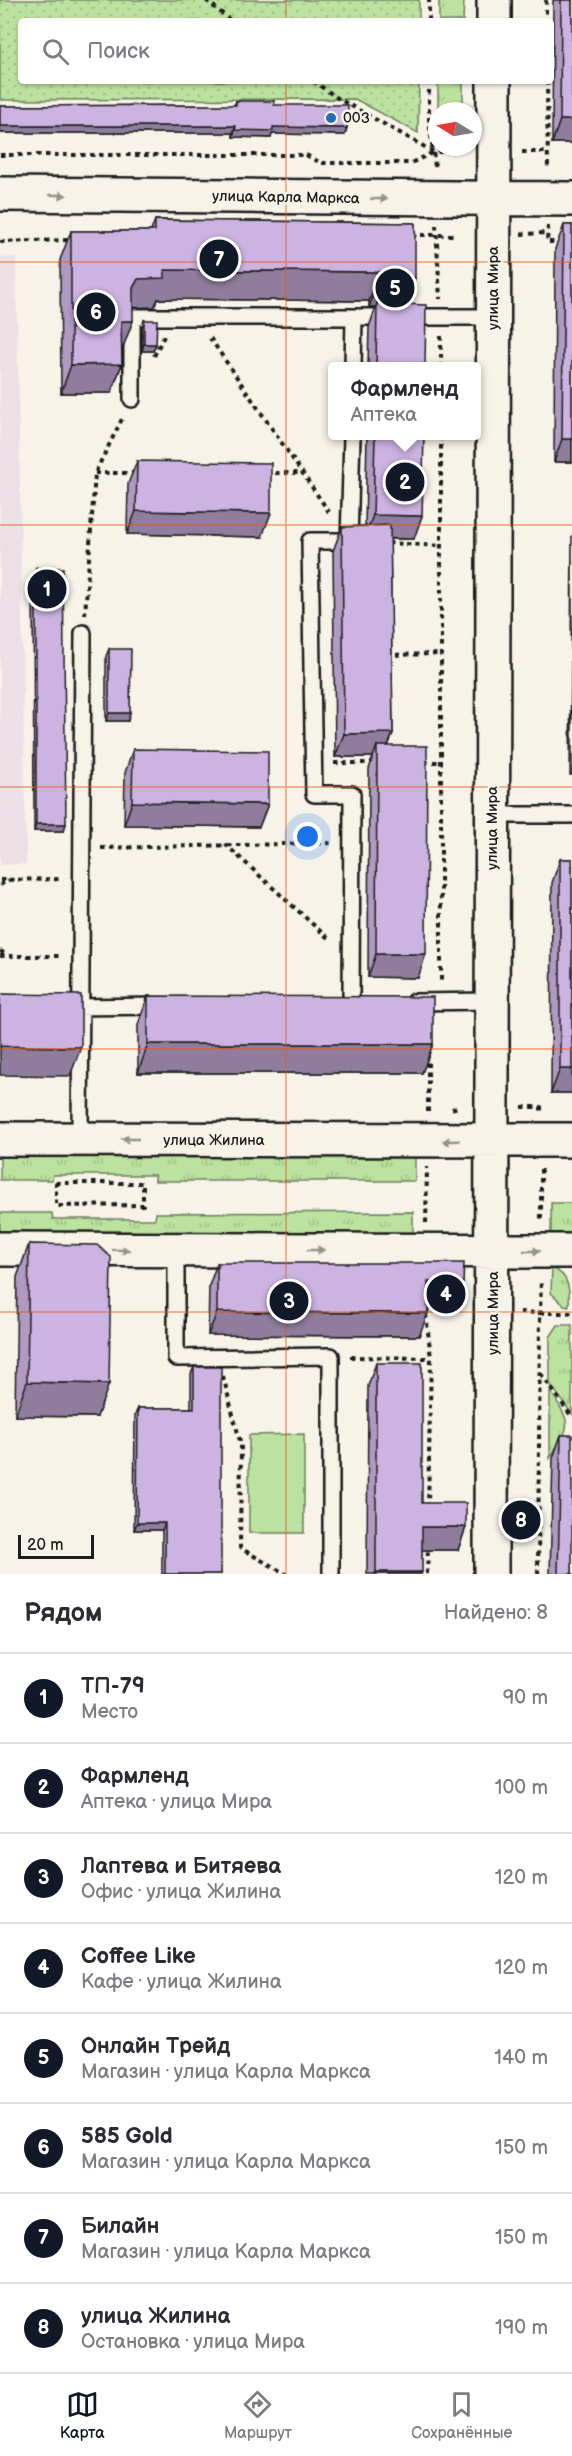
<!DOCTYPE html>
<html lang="ru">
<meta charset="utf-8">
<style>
:root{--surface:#fff;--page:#f2f2f3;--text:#2b2b33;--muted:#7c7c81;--line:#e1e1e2;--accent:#111827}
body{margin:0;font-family:"Balsamiq Sans",sans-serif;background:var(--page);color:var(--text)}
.compass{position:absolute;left:428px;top:102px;width:54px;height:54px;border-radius:50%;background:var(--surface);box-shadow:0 2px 4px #0004;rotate:281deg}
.scale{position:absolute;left:18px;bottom:15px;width:76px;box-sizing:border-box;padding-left:6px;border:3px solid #1c1c1c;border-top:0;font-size:16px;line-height:21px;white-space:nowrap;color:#1c1c1c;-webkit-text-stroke:4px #f7f3e8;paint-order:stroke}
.you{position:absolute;left:308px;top:837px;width:21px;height:21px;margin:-15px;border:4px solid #fff;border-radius:50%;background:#1a73e8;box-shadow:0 0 0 9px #1a73e833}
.badge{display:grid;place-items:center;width:39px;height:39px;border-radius:50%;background:var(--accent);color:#fff;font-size:20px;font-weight:700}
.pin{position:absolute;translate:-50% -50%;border:3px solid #fff;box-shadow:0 2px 6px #0006}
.popup{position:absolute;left:328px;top:362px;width:153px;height:78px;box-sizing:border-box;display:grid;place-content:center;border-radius:6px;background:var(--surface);filter:drop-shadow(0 2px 4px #0005);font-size:20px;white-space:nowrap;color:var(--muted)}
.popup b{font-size:22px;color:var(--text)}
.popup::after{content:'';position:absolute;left:50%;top:100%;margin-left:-12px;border:12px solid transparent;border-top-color:var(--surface)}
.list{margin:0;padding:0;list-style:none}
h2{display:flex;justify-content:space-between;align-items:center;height:78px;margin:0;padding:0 24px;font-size:26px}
h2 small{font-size:20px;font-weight:400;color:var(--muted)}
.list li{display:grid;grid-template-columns:39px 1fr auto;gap:18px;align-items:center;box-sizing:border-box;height:90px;padding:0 24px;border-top:2px solid var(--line)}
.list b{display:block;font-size:22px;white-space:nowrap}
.list p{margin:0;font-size:20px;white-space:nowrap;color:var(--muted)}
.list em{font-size:20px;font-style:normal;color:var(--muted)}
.icon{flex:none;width:33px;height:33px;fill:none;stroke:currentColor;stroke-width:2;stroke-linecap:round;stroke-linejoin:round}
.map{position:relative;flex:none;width:572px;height:1574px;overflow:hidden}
.search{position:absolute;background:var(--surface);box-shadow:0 2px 4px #0004;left:18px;right:18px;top:18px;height:66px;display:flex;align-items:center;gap:15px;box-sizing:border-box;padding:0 21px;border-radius:6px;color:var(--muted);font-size:22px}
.sheet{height:798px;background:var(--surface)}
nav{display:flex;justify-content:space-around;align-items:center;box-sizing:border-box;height:84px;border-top:2px solid var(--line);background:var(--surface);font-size:16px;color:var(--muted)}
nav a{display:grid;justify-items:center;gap:3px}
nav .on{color:var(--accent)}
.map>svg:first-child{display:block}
.built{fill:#eae0e6}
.grass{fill:url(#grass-tufts);stroke:#6c7f5d;stroke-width:1.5}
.park{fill:url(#park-dots);stroke:#6c7f5d;stroke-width:1.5}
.garden{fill:#bbe29e;stroke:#6c7f5d;stroke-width:1.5}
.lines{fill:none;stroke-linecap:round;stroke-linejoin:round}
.lane-casing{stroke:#1c1c1c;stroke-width:20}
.secondary-casing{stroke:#1c1c1c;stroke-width:38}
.path{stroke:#1c1c1c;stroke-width:4;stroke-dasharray:4.5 4.5;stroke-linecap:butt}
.lane{stroke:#f7f3e8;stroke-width:15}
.secondary{stroke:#f7f3e8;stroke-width:33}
.wall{fill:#b09ac2;stroke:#1c1c1c;stroke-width:1.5}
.shaded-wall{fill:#907d9e;stroke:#1c1c1c;stroke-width:1.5}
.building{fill:#cdb3e2;stroke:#1c1c1c;stroke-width:1.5}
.oneway{fill:#94928c}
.grid{fill:none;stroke:#e8590c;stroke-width:1.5;stroke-opacity:0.55}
.poi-dot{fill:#1f6fb2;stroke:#f7f3e8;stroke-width:2}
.labels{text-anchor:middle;stroke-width:5;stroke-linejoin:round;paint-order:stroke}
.poi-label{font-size:15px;fill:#1c1c1c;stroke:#f7f3e8;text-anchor:start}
.street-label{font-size:15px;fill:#1c1c1c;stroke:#f7f3e8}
</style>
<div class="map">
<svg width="572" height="1574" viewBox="0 0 572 1574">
<defs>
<pattern id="grass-tufts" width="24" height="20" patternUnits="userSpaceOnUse" patternTransform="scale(1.5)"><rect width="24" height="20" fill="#bbe29e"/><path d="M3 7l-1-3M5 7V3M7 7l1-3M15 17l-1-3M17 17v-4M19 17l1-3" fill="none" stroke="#a0c188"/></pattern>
<pattern id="park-dots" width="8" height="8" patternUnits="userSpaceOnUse" patternTransform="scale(1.5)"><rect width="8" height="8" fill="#bbe29e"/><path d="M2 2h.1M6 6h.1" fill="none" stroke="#a0c188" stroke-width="1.8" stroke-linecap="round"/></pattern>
</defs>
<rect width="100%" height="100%" fill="#f7f3e8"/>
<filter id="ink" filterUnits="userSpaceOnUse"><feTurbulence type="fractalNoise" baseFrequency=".0167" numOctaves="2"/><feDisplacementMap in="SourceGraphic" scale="12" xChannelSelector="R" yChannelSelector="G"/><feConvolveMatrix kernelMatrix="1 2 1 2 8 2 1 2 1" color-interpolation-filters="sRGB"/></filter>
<g filter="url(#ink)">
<path class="built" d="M 16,257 L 26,864 L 0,865 L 0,258 Z"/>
<path class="grass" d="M 439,0 L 464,0 L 463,21 L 439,21 Z
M 438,81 L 463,81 L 463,111 L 438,111 Z
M 0,1154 L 415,1154 L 415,1181 L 155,1181 L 155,1175 L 53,1175 L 52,1180 L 0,1180 Z
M 551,1203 L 572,1203 L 572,1235 L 551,1235 Z
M 413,1212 L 413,1234 L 0,1235 L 0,1213 L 52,1213 L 53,1219 L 155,1219 L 156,1213 Z
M 552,1268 C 569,1275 570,1289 569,1306 L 564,1305 L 551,1293 Z
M 558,1325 L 572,1325 L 572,1414 L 550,1384 L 550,1337 Z
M 550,1390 C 572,1427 572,1422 550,1458 Z"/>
<path class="park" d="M 0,0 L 419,0 L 419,21 L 21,21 L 21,81 L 419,81 L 418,133 L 355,99 L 0,100 Z"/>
<path class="garden" d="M 304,1434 L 304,1533 L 249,1533 L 249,1435 Z"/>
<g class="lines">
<g class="lane-casing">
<path id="lane" d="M 354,317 L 493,317
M 132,399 L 132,317 L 354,317 L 353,366
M 492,815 L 572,815
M 414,1002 L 493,1001
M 351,1003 L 352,794 L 314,794 L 310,541 L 349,541 L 352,436
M 72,1007 L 165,1006
M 80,1138 L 83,633
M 176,1251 L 176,1358 L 331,1356 L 331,1574"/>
</g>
<g class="secondary-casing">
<path id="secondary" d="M 494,21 L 494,0
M 0,194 L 572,199
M 0,1139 L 572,1140
M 0,1249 L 572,1251
M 491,1574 L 494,81"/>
</g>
<path class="path" d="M 206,0 L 231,21
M 546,0 L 546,21
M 429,21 L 429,0
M 313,81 L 339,99 L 434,152 L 452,152
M 429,81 L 429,119 L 435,167
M 547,81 L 548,171
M 522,152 L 547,152
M 0,155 L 306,155 L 321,163 L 411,163 L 434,152
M 436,225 L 440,299
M 548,226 L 547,242 L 572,242
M 521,234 L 547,233
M 412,235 L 453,235
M 0,242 L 71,240
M 441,336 L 441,366
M 210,338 L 329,512
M 154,356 L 164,336
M 441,436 L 441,982
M 95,473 L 136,473
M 266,473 L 303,473
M 388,543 L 441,546
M 85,615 L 95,473 L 123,417
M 387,655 L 441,654
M 424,762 L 441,762
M 334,763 L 374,763
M 225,844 L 330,940
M 101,848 L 333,843
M 0,880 L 63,879
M 0,885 L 9,880
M 0,951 L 8,955
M 0,956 L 63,956
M 522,1107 L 541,1107 L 541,1113
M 452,1109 L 460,1106
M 428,1112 L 428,1053
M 541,1169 L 541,1222
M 56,1183 L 143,1183 L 143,1205 L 56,1206 Z
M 426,1223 L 427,1167
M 425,1310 L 461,1311
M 520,1312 L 540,1313 L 541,1280
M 426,1314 L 431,1358 L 428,1507
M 350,1357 L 431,1358
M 541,1374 L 572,1417
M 223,1376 L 241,1445 L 240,1548 L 286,1574
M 427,1574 L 428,1548
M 538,1574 L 540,1313 L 572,1313"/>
<use href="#lane" class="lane"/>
<use href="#secondary" class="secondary"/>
</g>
<path class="wall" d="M 553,0 L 572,0 L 572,143 L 552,143 Z
M 236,101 L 274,105 L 345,135 L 272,134 L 271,138 L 233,137 L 233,133 L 0,133 L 0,106 L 234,105 Z
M 155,220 L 415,223 L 405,304 L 425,366 L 368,366 L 369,327 L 376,307 L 369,307 L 369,301 L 158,299 L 154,307 L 133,308 L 122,350 L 122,364 L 111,393 L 61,393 L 60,260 L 71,231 L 151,231 Z
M 564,225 L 572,225 L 572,462 L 554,462 L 555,249 Z
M 144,320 L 156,344 L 153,351 L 142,351 L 142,327 Z
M 367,435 L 424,435 L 414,539 L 390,539 L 393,733 L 388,746 L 418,978 L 368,977 L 369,769 L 373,757 L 335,757 L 333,551 L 342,527 L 365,526 Z
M 137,461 L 262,537 L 127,534 L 128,484 Z
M 572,535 L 572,775 L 570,775 Z
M 36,568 L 64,831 L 34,831 L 33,575 Z
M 109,649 L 128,721 L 106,721 L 106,656 Z
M 133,749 L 268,804 L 259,827 L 124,825 L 125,773 Z
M 560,859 L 572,859 L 572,1093 L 551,1093 L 552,883 Z
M 148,996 L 433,1044 L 422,1073 L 138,1073 L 138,1025 Z
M 29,1244 L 97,1417 L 15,1416 L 17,1277 Z
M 217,1263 L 454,1307 L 428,1306 L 419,1336 L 208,1335 L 209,1286 Z
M 376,1363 L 422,1503 L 466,1527 L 458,1550 L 422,1550 L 421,1574 L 367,1574 L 368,1386 Z
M 194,1367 L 221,1574 L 162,1574 L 162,1530 L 134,1530 L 135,1415 L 138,1408 L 191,1408 L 191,1374 Z
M 561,1435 L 572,1574 L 550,1574 L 553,1458 Z"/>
<path class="shaded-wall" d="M 560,120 L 572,120 L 572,143 L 552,143 Z
M 0,126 L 236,126 L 233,133 L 0,133 Z
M 273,127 L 347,128 L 345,135 L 272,134 L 271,138 L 233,137 L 235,130 Z
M 165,270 L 380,272 L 369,301 L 158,299 L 154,307 L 128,308 L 133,288 L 138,279 Z
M 380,278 L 415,278 L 404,307 L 377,303 L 376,307 L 369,307 Z
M 121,321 L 133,321 L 122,350 L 111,350 Z
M 144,344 L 156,344 L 153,351 L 142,351 Z
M 122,364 L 111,393 L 61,393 L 71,365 Z
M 562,439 L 572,439 L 572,462 L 554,462 Z
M 136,511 L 271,513 L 262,537 L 127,534 Z
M 373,515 L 422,516 L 414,539 L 365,538 Z
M 109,713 L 130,713 L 128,721 L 106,721 Z
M 393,733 L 384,757 L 377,746 L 373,757 L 335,757 L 344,734 Z
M 132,802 L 268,804 L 259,827 L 124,825 Z
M 36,824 L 66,824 L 64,831 L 34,831 Z
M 376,954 L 426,954 L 418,978 L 368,977 Z
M 148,1044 L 433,1044 L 422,1073 L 138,1073 Z
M 0,1046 L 81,1047 L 70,1076 L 0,1075 Z
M 560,1069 L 572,1069 L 572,1093 L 551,1093 Z
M 428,1282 L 463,1283 L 454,1307 L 420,1305 Z
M 217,1312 L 428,1313 L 419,1336 L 208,1335 Z
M 27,1382 L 109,1384 L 97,1417 L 15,1416 Z
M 137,1523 L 165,1523 L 162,1530 L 134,1530 Z
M 422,1527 L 466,1527 L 458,1550 L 414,1550 Z
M 376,1572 L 422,1572 L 421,1574 L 375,1574 Z"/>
<path class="building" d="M 561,0 L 572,0 L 572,120 L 560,120 Z
M 236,101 L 274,101 L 274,105 L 348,105 L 347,128 L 273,127 L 273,131 L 235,130 L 236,126 L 0,126 L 0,106 L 236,105 Z
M 155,220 L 415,223 L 415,278 L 380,278 L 380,272 L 165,270 L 165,278 L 138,279 L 133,288 L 133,321 L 121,321 L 122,364 L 71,365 L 71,231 L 155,231 Z
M 564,225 L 572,225 L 572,439 L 562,439 Z
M 377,303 L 426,305 L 425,366 L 376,366 Z
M 144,320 L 157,320 L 156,344 L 144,344 Z
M 375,435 L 424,435 L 422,516 L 373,515 Z
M 137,461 L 271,463 L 271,513 L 136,511 Z
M 390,525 L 393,733 L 344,734 L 342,527 Z
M 36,568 L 63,568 L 66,824 L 36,824 Z
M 109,649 L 131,649 L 130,713 L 109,713 Z
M 377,746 L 427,746 L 426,954 L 376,954 Z
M 133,749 L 268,751 L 268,804 L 132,802 Z
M 560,859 L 572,859 L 572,1069 L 560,1069 Z
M 0,994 L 81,995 L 81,1047 L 0,1046 Z
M 148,996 L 433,997 L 433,1044 L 148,1044 Z
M 29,1244 L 97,1245 L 111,1257 L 109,1384 L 27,1382 Z
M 217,1263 L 464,1263 L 463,1283 L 428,1282 L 428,1313 L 217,1312 Z
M 376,1363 L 422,1363 L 422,1503 L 466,1503 L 466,1527 L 422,1527 L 422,1572 L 376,1572 Z
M 194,1367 L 221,1367 L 221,1574 L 165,1574 L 165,1523 L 137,1523 L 138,1408 L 194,1408 Z
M 561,1435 L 572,1435 L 572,1574 L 558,1574 Z"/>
<defs><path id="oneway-solid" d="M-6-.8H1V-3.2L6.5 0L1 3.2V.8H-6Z" transform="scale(1.5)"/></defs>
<g class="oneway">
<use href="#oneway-solid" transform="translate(58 195) rotate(1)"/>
<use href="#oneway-solid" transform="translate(379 199) rotate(1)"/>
<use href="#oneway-solid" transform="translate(130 1139) rotate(-180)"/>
<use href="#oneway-solid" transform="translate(451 1141) rotate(178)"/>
<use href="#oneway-solid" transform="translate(121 1250) rotate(1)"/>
<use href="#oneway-solid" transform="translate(316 1250)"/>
<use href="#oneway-solid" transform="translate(532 1251)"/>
</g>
</g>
<path class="grid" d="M 286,0 L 286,21M 286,81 L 286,1574M 0,262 L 572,262M 0,525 L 572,525M 0,787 L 572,787M 0,1049 L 572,1049M 0,1312 L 572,1312"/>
<circle class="poi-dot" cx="331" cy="118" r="6"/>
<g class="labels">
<g class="poi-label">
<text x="343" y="123">003</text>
</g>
<g class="street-label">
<text transform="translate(286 197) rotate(1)" y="5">улица Карла Маркса</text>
<text transform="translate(493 288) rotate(-90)" y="5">улица Мира</text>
<text transform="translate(492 828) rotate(-90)" y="5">улица Мира</text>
<text x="214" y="1145">улица Жилина</text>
<text transform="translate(493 1313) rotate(-90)" y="5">улица Мира</text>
</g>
</g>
</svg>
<svg class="compass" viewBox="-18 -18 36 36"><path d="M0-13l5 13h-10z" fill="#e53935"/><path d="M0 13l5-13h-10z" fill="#7c7c81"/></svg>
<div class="scale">20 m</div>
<div class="you"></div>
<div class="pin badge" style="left:47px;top:589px">1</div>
<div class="pin badge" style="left:405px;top:482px">2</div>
<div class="popup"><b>Фармленд</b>Аптека</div>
<div class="pin badge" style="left:289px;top:1301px">3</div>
<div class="pin badge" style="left:446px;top:1294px">4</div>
<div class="pin badge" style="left:395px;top:288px">5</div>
<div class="pin badge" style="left:96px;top:312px">6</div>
<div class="pin badge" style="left:219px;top:259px">7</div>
<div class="pin badge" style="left:521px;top:1520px">8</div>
<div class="search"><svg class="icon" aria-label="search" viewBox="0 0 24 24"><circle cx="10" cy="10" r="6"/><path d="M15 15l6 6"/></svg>Поиск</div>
</div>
<section class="sheet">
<h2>Рядом<small>Найдено: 8</small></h2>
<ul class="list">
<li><span class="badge">1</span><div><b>ТП-79</b><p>Место</p></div><em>90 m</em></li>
<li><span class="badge">2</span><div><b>Фармленд</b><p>Аптека · улица Мира</p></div><em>100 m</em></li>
<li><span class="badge">3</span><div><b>Лаптева и Битяева</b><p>Офис · улица Жилина</p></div><em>120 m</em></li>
<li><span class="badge">4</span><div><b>Coffee Like</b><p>Кафе · улица Жилина</p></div><em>120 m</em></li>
<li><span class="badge">5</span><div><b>Онлайн Трейд</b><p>Магазин · улица Карла Маркса</p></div><em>140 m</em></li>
<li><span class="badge">6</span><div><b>585 Gold</b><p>Магазин · улица Карла Маркса</p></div><em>150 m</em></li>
<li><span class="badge">7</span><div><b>Билайн</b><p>Магазин · улица Карла Маркса</p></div><em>150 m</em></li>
<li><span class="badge">8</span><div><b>улица Жилина</b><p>Остановка · улица Мира</p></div><em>190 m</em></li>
</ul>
</section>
<nav>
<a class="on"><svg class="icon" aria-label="map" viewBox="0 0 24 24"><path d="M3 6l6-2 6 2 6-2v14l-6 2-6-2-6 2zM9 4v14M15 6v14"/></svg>Карта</a>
<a><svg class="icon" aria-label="directions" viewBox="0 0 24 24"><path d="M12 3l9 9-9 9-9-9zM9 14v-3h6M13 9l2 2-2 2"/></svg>Маршрут</a>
<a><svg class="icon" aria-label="saved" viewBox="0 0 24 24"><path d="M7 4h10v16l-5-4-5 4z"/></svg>Сохранённые</a>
</nav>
